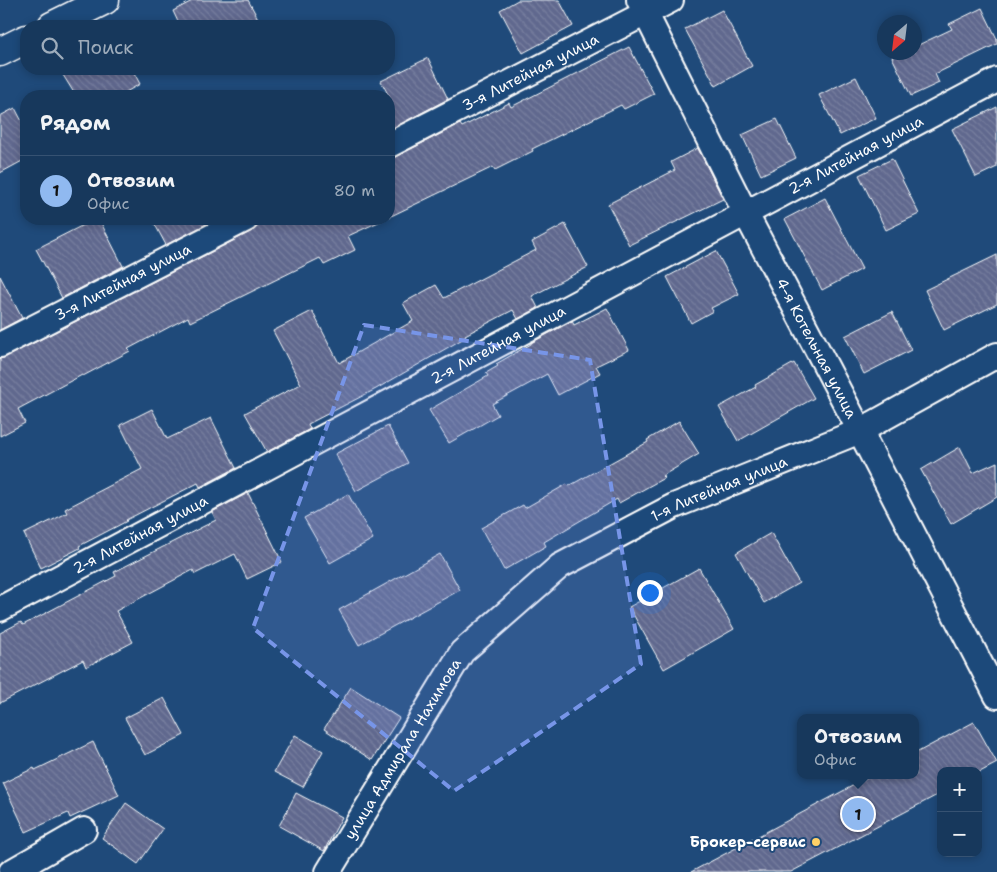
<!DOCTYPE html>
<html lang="ru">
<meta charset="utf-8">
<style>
:root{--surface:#17385c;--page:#244365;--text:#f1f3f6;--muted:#9eacbb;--line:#365272;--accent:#90b9f0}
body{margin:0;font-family:"Shantell Sans",sans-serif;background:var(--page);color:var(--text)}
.controls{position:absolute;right:15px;bottom:15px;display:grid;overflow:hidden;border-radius:10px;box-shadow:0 2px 8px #0003}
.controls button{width:45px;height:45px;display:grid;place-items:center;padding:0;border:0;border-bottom:1px solid var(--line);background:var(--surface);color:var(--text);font:25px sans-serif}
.compass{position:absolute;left:877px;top:15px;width:45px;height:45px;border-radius:50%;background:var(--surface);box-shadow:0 2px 8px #0003;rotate:208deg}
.you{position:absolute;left:649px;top:592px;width:18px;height:18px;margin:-12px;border:4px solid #fff;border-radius:50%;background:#1a73e8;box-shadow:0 0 0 8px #1a73e833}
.badge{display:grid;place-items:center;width:32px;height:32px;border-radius:50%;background:var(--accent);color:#111;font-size:16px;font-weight:700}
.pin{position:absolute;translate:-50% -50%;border:2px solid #fff;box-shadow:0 1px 5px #0006}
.popup{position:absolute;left:797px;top:714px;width:122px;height:65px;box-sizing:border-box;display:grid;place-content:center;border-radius:10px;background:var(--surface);filter:drop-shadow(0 1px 4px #0005);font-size:16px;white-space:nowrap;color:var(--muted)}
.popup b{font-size:19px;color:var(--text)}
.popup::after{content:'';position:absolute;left:50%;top:100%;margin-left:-10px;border:10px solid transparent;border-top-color:var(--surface)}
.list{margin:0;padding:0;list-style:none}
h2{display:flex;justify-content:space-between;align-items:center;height:65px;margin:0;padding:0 20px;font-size:21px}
h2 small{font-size:16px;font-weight:400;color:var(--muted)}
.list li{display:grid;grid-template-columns:32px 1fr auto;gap:15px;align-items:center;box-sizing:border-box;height:70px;padding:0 20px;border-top:1px solid var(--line)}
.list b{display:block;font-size:19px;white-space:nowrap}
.list p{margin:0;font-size:16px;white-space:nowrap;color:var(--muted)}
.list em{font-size:16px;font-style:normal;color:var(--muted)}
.icon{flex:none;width:28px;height:28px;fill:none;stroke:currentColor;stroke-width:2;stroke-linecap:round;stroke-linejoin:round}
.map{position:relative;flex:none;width:997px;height:872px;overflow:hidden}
.search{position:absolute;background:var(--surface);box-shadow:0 2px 8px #0003;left:20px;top:20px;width:375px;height:55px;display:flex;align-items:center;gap:12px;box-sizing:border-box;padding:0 18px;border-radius:20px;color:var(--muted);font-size:19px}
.panel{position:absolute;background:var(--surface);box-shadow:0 2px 8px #0003;left:20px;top:90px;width:375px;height:135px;border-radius:20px}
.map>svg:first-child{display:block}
.building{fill:url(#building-back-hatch);stroke:#fff}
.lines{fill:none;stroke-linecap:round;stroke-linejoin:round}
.street-casing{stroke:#fff;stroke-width:28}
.secondary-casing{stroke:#fff;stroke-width:31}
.street{stroke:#1f4a7a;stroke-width:24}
.secondary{stroke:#1f4a7a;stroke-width:28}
.marked{fill:#7795e8;fill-opacity:0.2;stroke:#7795e8;stroke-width:4;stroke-dasharray:10 6;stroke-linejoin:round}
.poi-dot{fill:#ffd166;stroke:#1f4a7a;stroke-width:2}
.labels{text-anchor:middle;stroke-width:4;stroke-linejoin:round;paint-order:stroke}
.street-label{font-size:15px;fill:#fff;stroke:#1f4a7a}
.poi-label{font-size:15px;font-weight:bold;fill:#fff;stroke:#1f4a7a;text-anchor:end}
</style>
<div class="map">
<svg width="997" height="872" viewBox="0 0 997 872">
<defs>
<pattern id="building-back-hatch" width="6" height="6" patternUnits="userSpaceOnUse" patternTransform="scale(1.25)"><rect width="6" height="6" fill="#60688e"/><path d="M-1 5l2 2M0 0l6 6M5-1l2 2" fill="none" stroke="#787f9f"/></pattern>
</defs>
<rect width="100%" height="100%" fill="#1f4a7a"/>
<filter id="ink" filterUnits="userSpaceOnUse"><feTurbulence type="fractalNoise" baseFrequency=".02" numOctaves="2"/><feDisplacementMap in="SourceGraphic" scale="10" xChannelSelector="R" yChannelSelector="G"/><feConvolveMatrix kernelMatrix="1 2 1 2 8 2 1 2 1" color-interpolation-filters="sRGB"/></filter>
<g filter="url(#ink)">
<path class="building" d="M 194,0 L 248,0 L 262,26 L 180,26 L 173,11 Z
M 518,0 L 559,0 L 573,26 L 523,53 L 500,10 Z
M 982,8 L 997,39 L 997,44 L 935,74 L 939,83 L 911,96 L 892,57 L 902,52 L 914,52 L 914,47 L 952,29 L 949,24 Z
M 722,10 L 752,66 L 716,86 L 685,29 Z
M 629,47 L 654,94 L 624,109 L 621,105 L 532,149 L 533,151 L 495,170 L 493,167 L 389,217 L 389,159 L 395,157 L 460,124 L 462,127 L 509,103 L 511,107 Z
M 428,58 L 448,99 L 389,130 L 389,96 L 381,81 Z
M 74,69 L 132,69 L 140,84 L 119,96 L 76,96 L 63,75 Z
M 856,77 L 876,118 L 840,135 L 819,95 Z
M 997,107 L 997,167 L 976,177 L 952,129 Z
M 15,108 L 26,129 L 26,159 L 0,173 L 0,116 Z
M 777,119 L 796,158 L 761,175 L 742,135 Z
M 698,148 L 723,199 L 629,245 L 608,204 L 675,170 L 671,162 Z
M 892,159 L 919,214 L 886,230 L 859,175 Z
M 825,198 L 862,269 L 822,290 L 785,219 Z
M 95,219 L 99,219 L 123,266 L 62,298 L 36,249 Z
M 152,219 L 216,219 L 166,245 Z
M 260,219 L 385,219 L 348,236 L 355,250 L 324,265 L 320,258 L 190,322 L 188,317 L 128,349 L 130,351 L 83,376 L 82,375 L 18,409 L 25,423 L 0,436 L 0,359 L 6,357 L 252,231 L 258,226 Z
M 565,224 L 588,267 L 532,296 L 538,308 L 518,319 L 513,310 L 465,335 L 466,337 L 376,389 L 308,424 L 310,429 L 267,452 L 245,413 L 301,384 L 273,331 L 312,311 L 339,363 L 413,321 L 403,303 L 436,285 L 444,298 L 536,250 L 532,242 Z
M 716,251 L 739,294 L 711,308 L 713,311 L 691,323 L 667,277 Z
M 997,255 L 997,304 L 944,330 L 925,290 Z
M 0,276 L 22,318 L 0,330 Z
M 607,308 L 629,350 L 596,366 L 600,373 L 558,395 L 547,374 L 492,404 L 498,415 L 449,443 L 429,410 L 488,376 L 486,373 L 498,366 L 496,364 L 531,344 L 531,343 L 572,321 L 574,325 Z
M 892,312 L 911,350 L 864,374 L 845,336 Z
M 794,363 L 814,398 L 738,441 L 719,407 L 756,387 L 755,385 Z
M 152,409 L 167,439 L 211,418 L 236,468 L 200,487 L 198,483 L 126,520 L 127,521 L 79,546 L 80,548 L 41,568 L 24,534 L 67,513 L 65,509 L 142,469 L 120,425 Z
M 679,421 L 699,454 L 662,476 L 664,478 L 619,503 L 617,499 L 544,542 L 546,546 L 504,570 L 481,528 L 523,505 L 525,508 L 567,484 L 569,486 L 648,442 L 647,440 Z
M 388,426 L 408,463 L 356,491 L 335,454 Z
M 960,447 L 973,473 L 997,462 L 997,497 L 951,524 L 921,470 Z
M 248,493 L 282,562 L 247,579 L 235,554 L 195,574 L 193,570 L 116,611 L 133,642 L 86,667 L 83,660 L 0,703 L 0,633 L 21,622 L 23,625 L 116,576 L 114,572 L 216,520 L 212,512 Z
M 348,494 L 373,539 L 330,563 L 304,518 Z
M 771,533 L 799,583 L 764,603 L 736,553 Z
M 440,554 L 460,590 L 359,645 L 339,610 Z
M 699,568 L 734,629 L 664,669 L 629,607 Z
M 351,687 L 399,718 L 372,760 L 324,729 Z
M 164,698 L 184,735 L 145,755 L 125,718 Z
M 974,722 L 997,763 L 978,773 L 978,771 L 941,771 L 941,793 L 791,872 L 691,872 L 873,775 L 916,775 L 916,753 Z
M 295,735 L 323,751 L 303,787 L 274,772 Z
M 93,742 L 119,795 L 70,818 L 68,813 L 26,832 L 3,783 L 34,768 L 35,770 Z
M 296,793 L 342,817 L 324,851 L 279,826 Z
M 126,803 L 163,829 L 138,864 L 102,838 Z"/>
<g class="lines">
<g class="street-casing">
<g id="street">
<path id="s1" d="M 639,0 L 746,214 L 860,431 L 997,696"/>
<path id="s2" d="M 389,145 L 671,0"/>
<path id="s3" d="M 0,345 L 246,219"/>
<path id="s4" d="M 0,609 L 997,80"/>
<path d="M 11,872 L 84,830"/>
<path id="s5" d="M 328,872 L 462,652 L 560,566 L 674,506 L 860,431 L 997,355"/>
</g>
</g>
<g class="secondary-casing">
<path id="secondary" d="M 52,26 L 105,0
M 0,52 L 26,39"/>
</g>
<use href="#street" class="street"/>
<use href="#secondary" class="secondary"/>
</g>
</g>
<path class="marked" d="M 364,325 L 590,360 L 641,664 L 454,791 L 253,628 Z"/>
<circle class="poi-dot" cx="816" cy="842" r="5"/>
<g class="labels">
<g class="street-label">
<text dy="5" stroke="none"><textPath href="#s2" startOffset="159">3-я Литейная улица</textPath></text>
<text dy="5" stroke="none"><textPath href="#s4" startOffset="969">2-я Литейная улица</textPath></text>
<text dy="5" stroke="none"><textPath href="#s3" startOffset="138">3-я Литейная улица</textPath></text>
<text dy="5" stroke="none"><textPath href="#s4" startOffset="564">2-я Литейная улица</textPath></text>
<text dy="5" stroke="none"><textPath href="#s1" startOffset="391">4-я Котельная улица</textPath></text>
<text dy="5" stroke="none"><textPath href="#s5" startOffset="565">1-я Литейная улица</textPath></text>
<text dy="5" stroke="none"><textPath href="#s4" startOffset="159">2-я Литейная улица</textPath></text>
<text dy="5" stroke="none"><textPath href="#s5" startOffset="144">улица Адмирала Нахимова</textPath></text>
</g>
<g class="poi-label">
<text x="806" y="847">Брокер-сервис</text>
</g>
</g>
</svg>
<div class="controls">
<button>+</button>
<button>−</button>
</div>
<svg class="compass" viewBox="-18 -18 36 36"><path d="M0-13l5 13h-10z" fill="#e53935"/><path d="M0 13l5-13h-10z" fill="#9eacbb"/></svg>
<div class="you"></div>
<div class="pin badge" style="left:858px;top:814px">1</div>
<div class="popup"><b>Отвозим</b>Офис</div>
<div class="search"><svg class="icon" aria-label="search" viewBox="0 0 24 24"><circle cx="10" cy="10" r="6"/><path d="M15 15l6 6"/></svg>Поиск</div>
<section class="panel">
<h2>Рядом<small></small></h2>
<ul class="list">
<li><span class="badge">1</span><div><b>Отвозим</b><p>Офис</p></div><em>80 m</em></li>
</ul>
</section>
</div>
